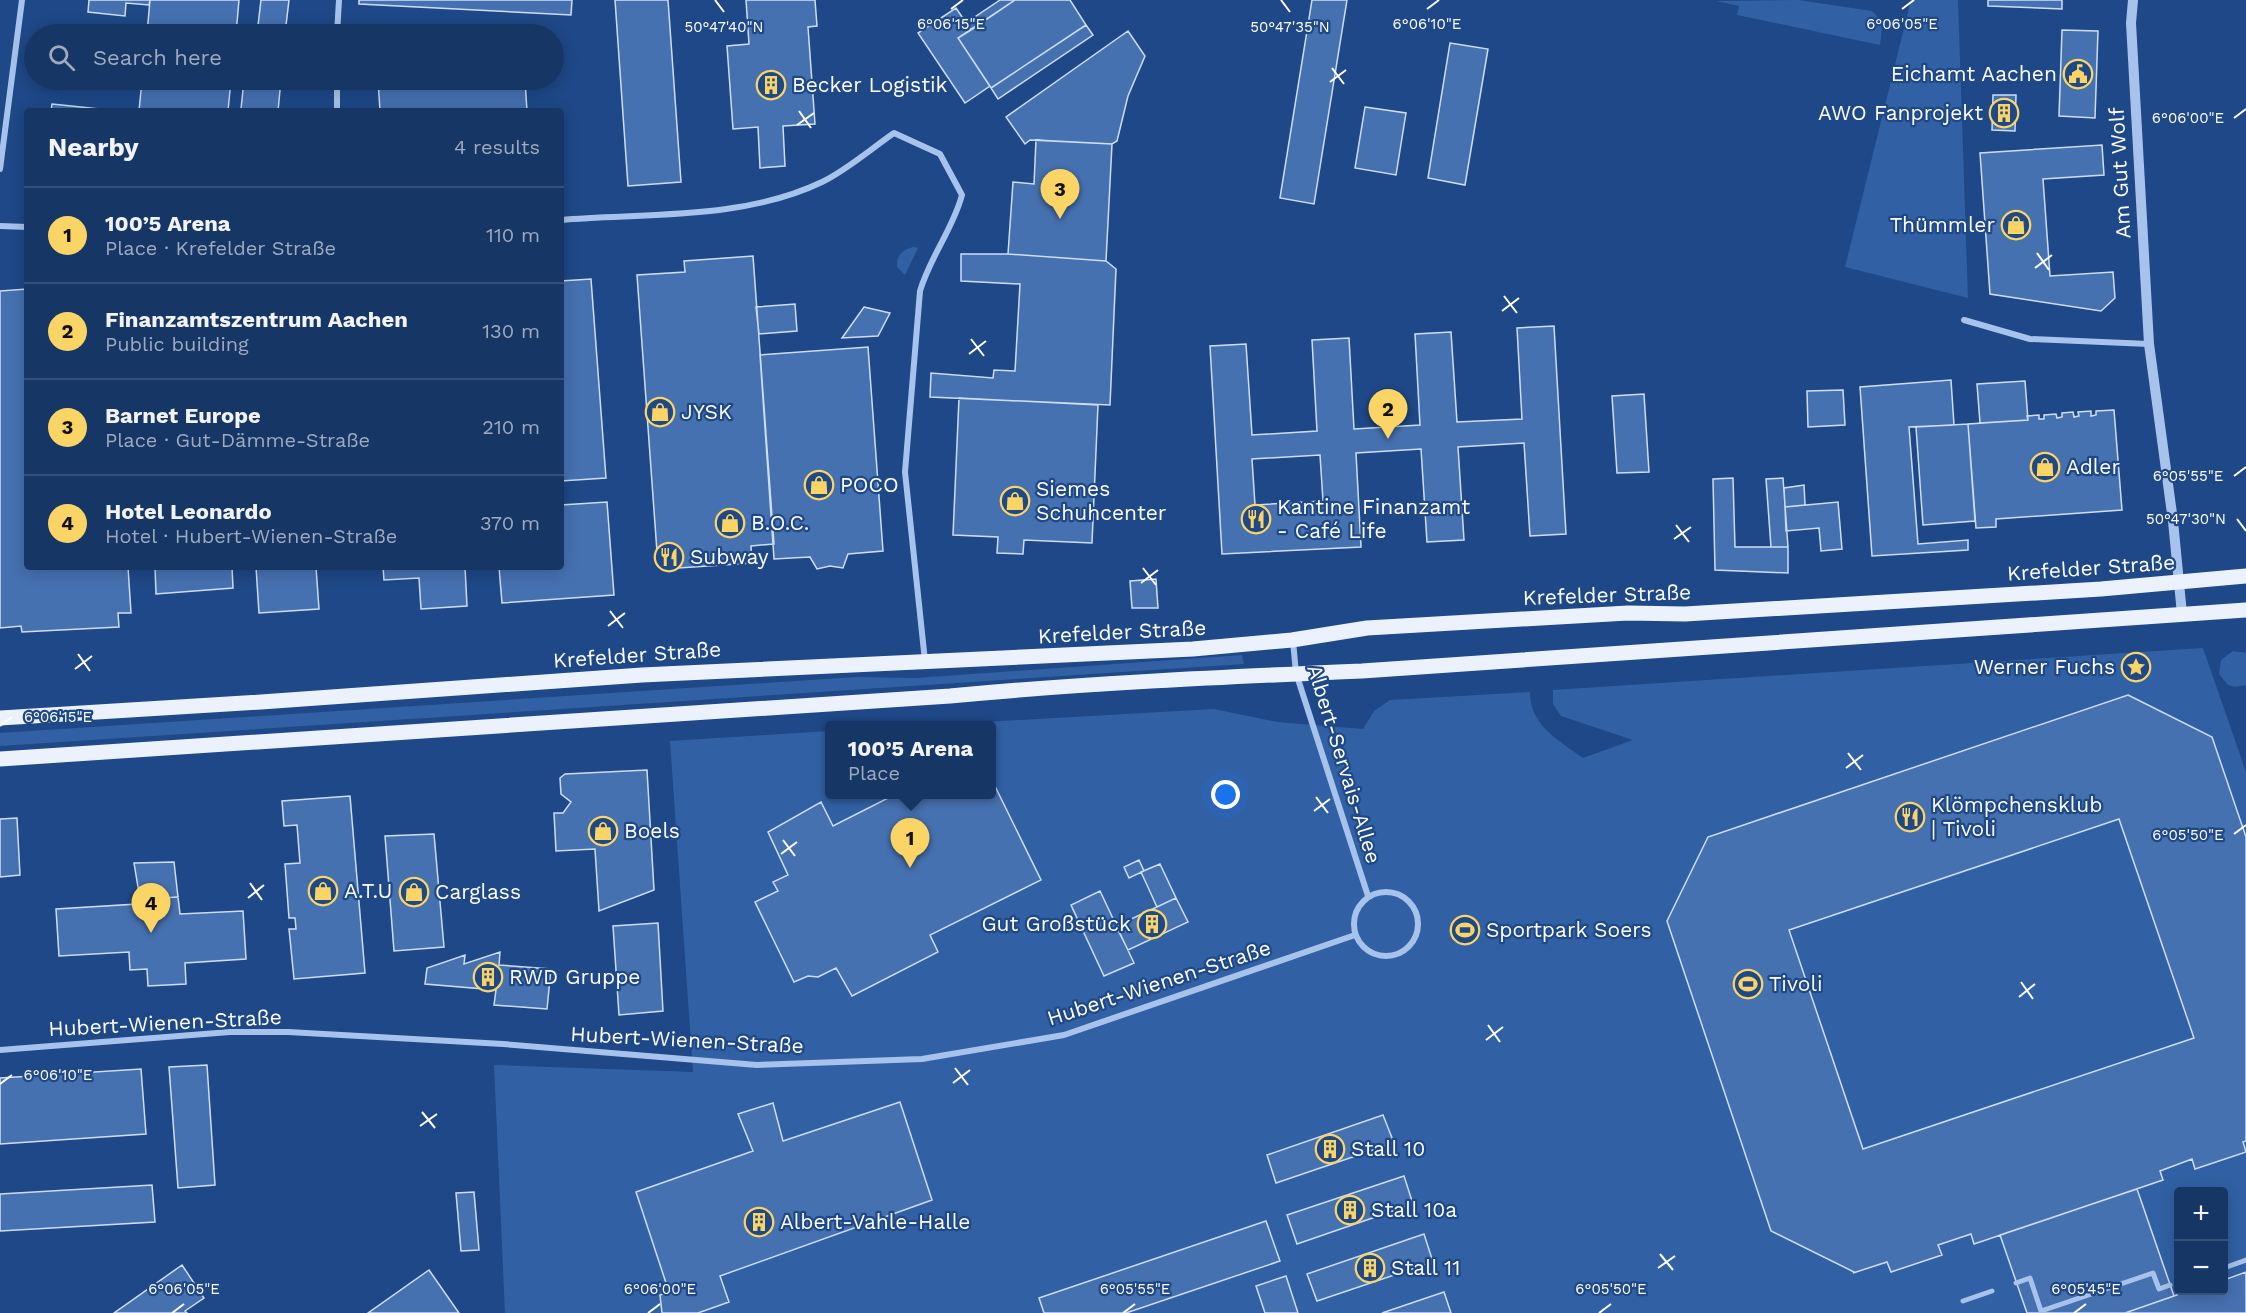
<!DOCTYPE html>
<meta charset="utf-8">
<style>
:root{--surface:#163665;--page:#23416e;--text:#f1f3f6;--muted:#9eabbf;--line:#355079;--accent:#fad565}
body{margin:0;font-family:"Work Sans",sans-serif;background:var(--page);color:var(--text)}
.controls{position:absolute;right:18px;bottom:18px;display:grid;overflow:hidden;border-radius:6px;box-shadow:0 3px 15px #0003}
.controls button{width:54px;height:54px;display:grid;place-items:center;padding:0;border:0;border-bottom:2px solid var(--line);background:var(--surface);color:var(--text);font:30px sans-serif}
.you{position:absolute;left:1226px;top:795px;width:21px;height:21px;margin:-15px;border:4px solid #fff;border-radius:50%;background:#1a73e8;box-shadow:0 0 0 9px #1a73e833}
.badge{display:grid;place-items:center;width:39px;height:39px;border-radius:50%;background:var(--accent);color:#111;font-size:20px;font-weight:700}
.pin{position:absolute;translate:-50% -50px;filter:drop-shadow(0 2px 3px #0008)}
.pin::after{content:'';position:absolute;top:32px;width:21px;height:18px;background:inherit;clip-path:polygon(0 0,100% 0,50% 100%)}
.popup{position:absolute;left:825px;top:721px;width:171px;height:78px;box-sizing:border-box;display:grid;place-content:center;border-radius:6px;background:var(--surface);filter:drop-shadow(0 2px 4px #0005);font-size:20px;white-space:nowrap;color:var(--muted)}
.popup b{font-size:22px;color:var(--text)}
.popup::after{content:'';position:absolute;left:50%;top:100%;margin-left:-12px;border:12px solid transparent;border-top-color:var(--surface)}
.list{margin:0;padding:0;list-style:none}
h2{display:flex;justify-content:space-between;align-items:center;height:78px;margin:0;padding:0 24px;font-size:26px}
h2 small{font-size:20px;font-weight:400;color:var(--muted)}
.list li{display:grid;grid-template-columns:39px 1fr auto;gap:18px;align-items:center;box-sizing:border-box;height:96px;padding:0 24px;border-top:2px solid var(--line)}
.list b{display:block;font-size:22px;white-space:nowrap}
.list p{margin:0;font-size:20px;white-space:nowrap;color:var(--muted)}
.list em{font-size:20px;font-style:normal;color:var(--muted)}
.icon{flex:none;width:33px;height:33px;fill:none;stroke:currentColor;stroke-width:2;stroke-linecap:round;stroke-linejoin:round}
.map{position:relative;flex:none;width:2246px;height:1313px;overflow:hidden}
.search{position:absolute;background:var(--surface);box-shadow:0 3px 15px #0003;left:24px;top:24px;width:540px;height:66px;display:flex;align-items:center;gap:15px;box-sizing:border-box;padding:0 21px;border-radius:33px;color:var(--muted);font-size:22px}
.panel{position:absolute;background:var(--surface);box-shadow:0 3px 15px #0003;left:24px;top:108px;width:540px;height:462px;border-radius:6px}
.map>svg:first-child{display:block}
.green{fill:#3161a4;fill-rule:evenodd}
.building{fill:#4671b0;stroke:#ccdef8;stroke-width:1.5;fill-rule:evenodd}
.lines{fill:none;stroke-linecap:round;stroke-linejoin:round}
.pedestrian{stroke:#a7c3eb;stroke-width:5}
.minor{stroke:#a7c3eb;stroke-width:6}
.tertiary{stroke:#a7c3eb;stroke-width:10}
.primary{stroke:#ebf2fe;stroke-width:15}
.ticks{fill:none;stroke:#fff;stroke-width:2}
.labels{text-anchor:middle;stroke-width:4.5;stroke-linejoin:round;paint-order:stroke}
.poi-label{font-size:21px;fill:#fff;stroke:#1e4887;text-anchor:start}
.street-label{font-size:21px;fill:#fff;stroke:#1e4887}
.ticks-label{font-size:15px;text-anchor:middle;fill:#fff;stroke:#1e4887;stroke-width:4.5;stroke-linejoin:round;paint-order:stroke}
</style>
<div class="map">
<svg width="2246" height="1313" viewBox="0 0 2246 1313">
<rect width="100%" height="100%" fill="#1e4887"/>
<path class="green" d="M 1798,0 L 1872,11 C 1884,22 1882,30 1880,45 L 1737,15 L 1739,6 L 1716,1 Z
M 1911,0 L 1958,0 L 1968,298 L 1845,267 Z
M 914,247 L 918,248 L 905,275 L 897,267 C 896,255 903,249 914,247 Z
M 2203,648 L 2246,772 L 2246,1313 L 505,1313 L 494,1065 L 693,1072 L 670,741 L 829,731 L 829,794 L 991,794 L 991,726 L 931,725 L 1214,709 L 1277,722 L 1363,729 L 1374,711 L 1390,700 L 1530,692 C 1530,726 1559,740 1583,758 L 1633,740 L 1561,716 L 1553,704 L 1553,690 ZM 2178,1192 L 2224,1192 L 2224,1290 L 2178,1290 Z
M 2233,651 L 2246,653 L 2246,685 L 2235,687 L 2228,685 L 2219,674 L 2221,660 Z
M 1242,655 L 1244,664 L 0,746 L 0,733 L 856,677 L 916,678 Z"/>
<path class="building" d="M 89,0 L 150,0 L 149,5 L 126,3 L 125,16 L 88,12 Z
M 150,0 L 239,0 L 236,34 L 147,34 Z
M 261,0 L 289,0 L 285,34 L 257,34 Z
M 359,0 L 572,0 L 571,15 L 359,4 Z
M 615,0 L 668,0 L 681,182 L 628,186 Z
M 746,0 L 815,0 L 817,26 L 808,27 L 815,124 L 783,126 L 785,166 L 760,168 L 758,127 L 733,129 L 727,46 L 749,44 Z
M 1000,0 L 1015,0 L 971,30 L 966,23 Z
M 1015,0 L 1070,0 L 1086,25 L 991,88 L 958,38 Z
M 1312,0 L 1347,0 L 1314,204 L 1280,198 Z
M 1988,0 L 2062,0 L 2062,9 L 1988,6 Z
M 956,8 L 971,30 L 958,38 L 990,86 L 965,103 L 918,33 Z
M 1086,25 L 1093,35 L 998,99 L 991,88 Z
M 2062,30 L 2098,31 L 2095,118 L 2059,116 Z
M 1128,31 L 1145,56 L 1128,96 L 1117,141 L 1112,144 L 1030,140 L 1025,144 L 1006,117 Z
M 1450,43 L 1488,49 L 1465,185 L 1428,178 Z
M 142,80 L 231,80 L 228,111 L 139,111 Z
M 244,80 L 281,80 L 278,111 L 241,109 Z
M 378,80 L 525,80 L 527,111 L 380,111 Z
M 1993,95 L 2016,95 L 2015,131 L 1992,130 Z
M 52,104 L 119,111 L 51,111 Z
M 1365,107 L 1406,113 L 1396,175 L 1355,168 Z
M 1036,140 L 1112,144 L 1106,261 L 1008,254 L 1013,182 L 1034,184 Z
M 2102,145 L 2104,175 L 2043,179 L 2050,276 L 2113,272 L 2115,298 L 2101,311 L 1990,294 L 1980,153 Z
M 961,254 L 1008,254 L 1106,261 L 1116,269 L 1110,405 L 930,397 L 931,373 L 993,378 L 994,370 L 1015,371 L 1020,284 L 961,281 Z
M 753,256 L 774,544 L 751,546 L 752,563 L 664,569 L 663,552 L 657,552 L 637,275 L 685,272 L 684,261 Z
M 591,279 L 606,478 L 561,481 L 561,281 Z
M 27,289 L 27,567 L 128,567 L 131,613 L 118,613 L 119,627 L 22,632 L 21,626 L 0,628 L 0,291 Z
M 795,304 L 797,331 L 759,334 L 756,307 Z
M 864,307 L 890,313 L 878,336 L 842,338 Z
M 1554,326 L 1566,534 L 1530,536 L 1524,443 L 1458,447 L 1464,540 L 1427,542 L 1421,449 L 1356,453 L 1361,547 L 1222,554 L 1210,346 L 1246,344 L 1252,435 L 1317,431 L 1312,340 L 1349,338 L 1354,429 L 1420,425 L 1415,334 L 1451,332 L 1457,422 L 1522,419 L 1517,328 ZM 1320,455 L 1323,501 L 1255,505 L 1252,459 Z
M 868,347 L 883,551 L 848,554 L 843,568 L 830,566 L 817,569 L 810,557 L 774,559 L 760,355 Z
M 1951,380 L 1954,425 L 1909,427 L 1918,544 L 1968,540 L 1968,550 L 1872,556 L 1860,387 Z
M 2025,381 L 2028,420 L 1980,423 L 1977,384 Z
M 1843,390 L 1845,425 L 1808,427 L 1807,391 Z
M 1644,394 L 1649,472 L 1617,473 L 1612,396 Z
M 959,398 L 1098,405 L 1092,543 L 1024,540 L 1023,554 L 997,553 L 998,537 L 953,535 Z
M 2114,410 L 2122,510 L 1996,519 L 1996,527 L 1976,528 L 1968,424 L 2028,420 L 2027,416 L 2039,415 L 2039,419 L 2044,419 L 2044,415 L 2056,414 L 2057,418 L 2062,417 L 2062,413 L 2073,412 L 2074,417 L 2079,416 L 2078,412 L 2091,411 L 2091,416 L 2096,415 L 2096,411 Z
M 1968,424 L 1975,521 L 1923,525 L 1916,427 Z
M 1733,478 L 1735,547 L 1788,547 L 1788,573 L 1715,570 L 1713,479 Z
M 1783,478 L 1788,547 L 1771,547 L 1766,479 Z
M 1804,485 L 1805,505 L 1785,507 L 1784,488 Z
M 607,502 L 614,595 L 502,603 L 499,567 L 561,567 L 561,505 Z
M 1838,502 L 1842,549 L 1821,551 L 1819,528 L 1786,531 L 1785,507 Z
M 155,567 L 232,567 L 233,588 L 156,594 Z
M 256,567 L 316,567 L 319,609 L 259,613 Z
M 383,567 L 465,567 L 467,606 L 421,609 L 419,578 L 384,580 Z
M 1156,579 L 1158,608 L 1132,608 L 1130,581 Z
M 2128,695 L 2212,737 L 2246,837 L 2246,1141 L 2243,1142 L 2246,1152 L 2195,1169 L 2192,1159 L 2160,1171 L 2163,1180 L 1974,1244 L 1971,1234 L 1938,1245 L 1942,1255 L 1891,1272 L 1887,1262 L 1853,1273 L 1854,1272 L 1771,1231 L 1667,921 L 1708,837 ZM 2119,819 L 2194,1038 L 1863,1149 L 1789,930 Z
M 647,770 L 654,890 L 599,911 L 595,849 L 556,851 L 554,813 L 563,813 L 571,802 L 561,794 L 560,778 L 565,774 Z
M 991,778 L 1041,880 L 930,935 L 938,952 L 852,996 L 836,968 L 818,977 L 808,976 L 794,982 L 755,902 L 778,891 L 773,882 L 788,875 L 768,832 L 821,802 L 833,826 L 896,794 L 991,794 Z
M 350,796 L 365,973 L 294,979 L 289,929 L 296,929 L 295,918 L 289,918 L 285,864 L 300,863 L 297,825 L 284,826 L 282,801 Z
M 17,818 L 20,875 L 0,877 L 0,819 Z
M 434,834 L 444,947 L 394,951 L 385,836 Z
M 1139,860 L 1144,871 L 1129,878 L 1124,867 Z
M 174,862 L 178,897 L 140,899 L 134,863 Z
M 1160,864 L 1176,898 L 1157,907 L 1141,872 Z
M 1100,891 L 1134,963 L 1104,976 L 1071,905 Z
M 178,897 L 180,914 L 243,911 L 246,959 L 185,963 L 186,984 L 148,986 L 147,969 L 130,970 L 129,952 L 59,956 L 56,909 L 137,904 L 137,899 Z
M 1176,898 L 1188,922 L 1128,950 L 1116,926 Z
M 658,923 L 663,1011 L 619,1015 L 613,926 Z
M 500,952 L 499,965 L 551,969 L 547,1009 L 494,1005 L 496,990 L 425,984 L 427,968 L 465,955 L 464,964 Z
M 207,1065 L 215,1185 L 178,1188 L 169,1067 Z
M 141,1069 L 146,1134 L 0,1144 L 0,1078 Z
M 900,1102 L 932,1200 L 720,1276 L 729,1302 L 698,1313 L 662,1313 L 660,1295 L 669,1292 L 636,1192 L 753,1151 L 738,1114 L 773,1103 L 783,1141 Z
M 1383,1115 L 1394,1143 L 1276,1183 L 1267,1155 Z
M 1404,1176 L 1413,1204 L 1297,1244 L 1287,1215 Z
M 152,1185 L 155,1222 L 0,1231 L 0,1194 Z
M 2137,1189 L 2174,1296 L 2125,1313 L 2027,1313 L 2000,1235 Z
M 474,1192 L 479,1250 L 461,1251 L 456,1193 Z
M 1266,1221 L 1280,1261 L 1126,1313 L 1044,1313 L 1039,1298 Z
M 1424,1234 L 1433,1262 L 1317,1301 L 1307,1274 Z
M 182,1265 L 204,1298 L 185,1311 L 187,1313 L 114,1313 Z
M 429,1270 L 459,1313 L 368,1313 Z
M 2246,1272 L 2246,1313 L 2125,1313 L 2191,1290 L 2224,1290 L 2224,1280 Z
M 1286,1276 L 1298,1313 L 1265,1313 L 1256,1286 Z
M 1444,1292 L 1451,1313 L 1382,1313 Z"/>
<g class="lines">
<path class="pedestrian" d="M 2224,1268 L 2246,1260
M 2016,1283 L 2030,1278 L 2041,1311 L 2153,1273 L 2159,1289 L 2170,1285
M 1963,1301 L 1992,1291"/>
<path class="minor" d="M 337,34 L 339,0
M 337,111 L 337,80
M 0,169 L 22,0
M 561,220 C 647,213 743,220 822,182 C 847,170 872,148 894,133 L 940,154 L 962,195 C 953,229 930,257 920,291 L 905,472 L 925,661
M 0,226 L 27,227
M 1964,320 L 2030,339 L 2149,344
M 1293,641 L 1296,673 L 1368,896
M1354 924a32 32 0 1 1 64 0a32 32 0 1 1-64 0Z
M 0,1050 L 230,1032 L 288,1032 L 503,1044 L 757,1065 L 922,1059 L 1064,1035 L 1355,935"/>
<path class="tertiary" d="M 2133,0 L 2131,23 L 2149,344 L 2173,521 L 2182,614"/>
<path class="primary" d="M 0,718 L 261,702 L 642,675 L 1193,649 L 1292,640 L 1367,628 L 1628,613 L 1685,614 L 2101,589 L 2246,576
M 0,759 L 950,696 C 1087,683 1224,677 1362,671 L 2246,610"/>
</g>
<path class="ticks" d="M 715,0 L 724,12M 1281,0 L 1290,12M 951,9 L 963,0M 1427,9 L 1439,0M 1902,9 L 1914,0M 1332,68 L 1344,84M 1330,82 L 1346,70M 799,111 L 811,128M 2234,118 L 2246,109M 797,125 L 814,113M 2037,253 L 2049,270M 2035,268 L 2052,255M 1504,296 L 1517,313M 1502,311 L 1519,298M 971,339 L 984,356M 969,354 L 986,341M 2234,476 L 2246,467M 2237,519 L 2246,531M 1676,525 L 1689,542M 1674,539 L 1691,527M 1143,568 L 1156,585M 1141,583 L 1158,570M 610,611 L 623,628M 608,626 L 625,613M 78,654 L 90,671M 75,669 L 92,656M 0,726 L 12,717M 1848,753 L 1861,770M 1846,768 L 1863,755M 1316,797 L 1328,813M 1314,811 L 1330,799M 2234,834 L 2246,825M 783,840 L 795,856M 781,854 L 797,842M 250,883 L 262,900M 248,898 L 264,885M 2021,982 L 2033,999M 2019,997 L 2035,984M 1488,1025 L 1500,1042M 1486,1040 L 1503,1027M 955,1068 L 968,1085M 953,1083 L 970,1070M 0,1084 L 12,1075M 422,1112 L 435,1128M 420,1126 L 437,1114M 1660,1254 L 1673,1270M 1658,1268 L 1675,1256M 172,1313 L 184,1304M 648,1313 L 660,1304M 1123,1313 L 1135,1304M 1599,1313 L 1611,1304M 2074,1313 L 2086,1304"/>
<defs>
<g id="civic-ring" transform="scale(1.5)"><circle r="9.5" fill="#1e4887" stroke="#fad565" stroke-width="1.5"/><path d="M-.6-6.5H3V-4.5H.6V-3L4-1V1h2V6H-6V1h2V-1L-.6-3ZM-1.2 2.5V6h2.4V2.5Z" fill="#fad565"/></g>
<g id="building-ring" transform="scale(1.5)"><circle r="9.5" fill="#1e4887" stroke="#fad565" stroke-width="1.5"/><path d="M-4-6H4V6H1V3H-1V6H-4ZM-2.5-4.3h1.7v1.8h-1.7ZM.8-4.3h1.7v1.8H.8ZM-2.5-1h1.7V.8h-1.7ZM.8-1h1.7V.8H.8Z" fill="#fad565"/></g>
<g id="shop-ring" transform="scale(1.5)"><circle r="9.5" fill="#1e4887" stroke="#fad565" stroke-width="1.5"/><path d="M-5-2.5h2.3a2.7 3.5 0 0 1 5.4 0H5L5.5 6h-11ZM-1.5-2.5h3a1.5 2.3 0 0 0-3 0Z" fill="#fad565"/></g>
<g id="restaurant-ring" transform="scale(1.5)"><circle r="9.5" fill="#1e4887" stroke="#fad565" stroke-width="1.5"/><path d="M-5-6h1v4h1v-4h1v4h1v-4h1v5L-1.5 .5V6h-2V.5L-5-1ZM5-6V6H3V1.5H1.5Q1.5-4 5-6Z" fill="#fad565"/></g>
<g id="sight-ring" transform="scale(1.5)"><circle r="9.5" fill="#1e4887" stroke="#fad565" stroke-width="1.5"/><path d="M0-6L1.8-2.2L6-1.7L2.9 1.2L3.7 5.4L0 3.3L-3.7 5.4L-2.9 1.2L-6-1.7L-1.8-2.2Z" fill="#fad565"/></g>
<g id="stadium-ring" transform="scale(1.5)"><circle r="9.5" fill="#1e4887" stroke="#fad565" stroke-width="1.5"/><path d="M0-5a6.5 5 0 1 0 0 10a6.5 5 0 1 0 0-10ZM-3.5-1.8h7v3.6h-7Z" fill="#fad565"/></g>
</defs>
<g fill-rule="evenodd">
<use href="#civic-ring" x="2078" y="74"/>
<use href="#building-ring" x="771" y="85"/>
<use href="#building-ring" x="2004" y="113"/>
<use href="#shop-ring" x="2016" y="225"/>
<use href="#shop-ring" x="660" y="412"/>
<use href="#shop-ring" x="2045" y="467"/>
<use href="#shop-ring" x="819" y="485"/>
<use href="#shop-ring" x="1015" y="501"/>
<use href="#restaurant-ring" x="1256" y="519"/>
<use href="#shop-ring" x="730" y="523"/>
<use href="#restaurant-ring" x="669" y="557"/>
<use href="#sight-ring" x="2136" y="667"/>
<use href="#restaurant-ring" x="1910" y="817"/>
<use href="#shop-ring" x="603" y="831"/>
<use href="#shop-ring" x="323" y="891"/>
<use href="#shop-ring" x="414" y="892"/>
<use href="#building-ring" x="1152" y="924"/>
<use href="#stadium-ring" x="1465" y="930"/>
<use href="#building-ring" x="488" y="977"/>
<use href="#stadium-ring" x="1748" y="984"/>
<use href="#building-ring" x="1330" y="1149"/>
<use href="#building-ring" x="1350" y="1210"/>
<use href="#building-ring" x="759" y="1222"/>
<use href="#building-ring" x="1370" y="1268"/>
</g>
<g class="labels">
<g class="poi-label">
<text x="2057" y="81" text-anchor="end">Eichamt Aachen</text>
<text x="792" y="92">Becker Logistik</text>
<text x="1983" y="120" text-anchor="end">AWO Fanprojekt</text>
<text x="1995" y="232" text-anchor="end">Thümmler</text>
<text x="681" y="419">JYSK</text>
<text x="2066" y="474">Adler</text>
<text x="840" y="492">POCO</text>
<text x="1036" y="496">Siemes<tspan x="1036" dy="24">Schuhcenter</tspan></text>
<text x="1277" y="514">Kantine Finanzamt<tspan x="1277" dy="24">- Café Life</tspan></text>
<text x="751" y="530">B.O.C.</text>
<text x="690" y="564">Subway</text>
<text x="2115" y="674" text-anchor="end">Werner Fuchs</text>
<text x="1931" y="812">Klömpchensklub<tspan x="1931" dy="24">| Tivoli</tspan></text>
<text x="624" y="838">Boels</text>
<text x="344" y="898">A.T.U</text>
<text x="435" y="899">Carglass</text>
<text x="1131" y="931" text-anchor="end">Gut Großstück</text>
<text x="1486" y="937">Sportpark Soers</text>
<text x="509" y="984">RWD Gruppe</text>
<text x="1769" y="991">Tivoli</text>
<text x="1351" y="1156">Stall 10</text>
<text x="1371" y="1217">Stall 10a</text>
<text x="780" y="1229">Albert-Vahle-Halle</text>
<text x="1391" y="1275">Stall 11</text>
</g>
<g class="street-label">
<text transform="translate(2120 173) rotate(-93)" y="7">Am Gut Wolf</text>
<text transform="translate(2091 568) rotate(-4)" y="7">Krefelder Straße</text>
<text transform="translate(1607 595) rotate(-2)" y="7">Krefelder Straße</text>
<text transform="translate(1122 632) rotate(-3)" y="7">Krefelder Straße</text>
<text transform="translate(637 655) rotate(-4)" y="7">Krefelder Straße</text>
<text transform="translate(1344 764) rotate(73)" y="7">Albert-Servais-Allee</text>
<text transform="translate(1159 983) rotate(-18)" y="7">Hubert-Wienen-Straße</text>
<text transform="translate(165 1023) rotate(-3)" y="7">Hubert-Wienen-Straße</text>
<text transform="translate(687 1040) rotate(3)" y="7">Hubert-Wienen-Straße</text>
</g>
</g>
<g class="ticks-label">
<text x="951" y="29">6°06'15"E</text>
<text x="1427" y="29">6°06'10"E</text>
<text x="1902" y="29">6°06'05"E</text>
<text x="724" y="32">50°47'40"N</text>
<text x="1290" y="32">50°47'35"N</text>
<text x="2188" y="123">6°06'00"E</text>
<text x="2188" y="481">6°05'55"E</text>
<text x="2186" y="524">50°47'30"N</text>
<text x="58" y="722">6°06'15"E</text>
<text x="2188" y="840">6°05'50"E</text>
<text x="58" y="1080">6°06'10"E</text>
<text x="184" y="1294">6°06'05"E</text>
<text x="660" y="1294">6°06'00"E</text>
<text x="1135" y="1294">6°05'55"E</text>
<text x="1611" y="1294">6°05'50"E</text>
<text x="2086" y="1294">6°05'45"E</text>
</g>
</svg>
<div class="controls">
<button>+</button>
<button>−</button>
</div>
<div class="you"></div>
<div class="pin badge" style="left:910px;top:868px">1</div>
<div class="popup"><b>100’5 Arena</b>Place</div>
<div class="pin badge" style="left:1388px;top:439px">2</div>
<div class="pin badge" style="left:1060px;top:219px">3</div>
<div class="pin badge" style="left:151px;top:933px">4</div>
<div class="search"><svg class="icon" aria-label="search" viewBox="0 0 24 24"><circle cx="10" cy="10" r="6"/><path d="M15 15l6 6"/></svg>Search here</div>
<section class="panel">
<h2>Nearby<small>4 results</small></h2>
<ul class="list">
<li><span class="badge">1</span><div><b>100’5 Arena</b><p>Place · Krefelder Straße</p></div><em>110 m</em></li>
<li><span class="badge">2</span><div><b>Finanzamtszentrum Aachen</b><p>Public building</p></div><em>130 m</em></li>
<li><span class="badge">3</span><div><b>Barnet Europe</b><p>Place · Gut-Dämme-Straße</p></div><em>210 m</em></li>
<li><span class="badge">4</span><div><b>Hotel Leonardo</b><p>Hotel · Hubert-Wienen-Straße</p></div><em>370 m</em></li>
</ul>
</section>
</div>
